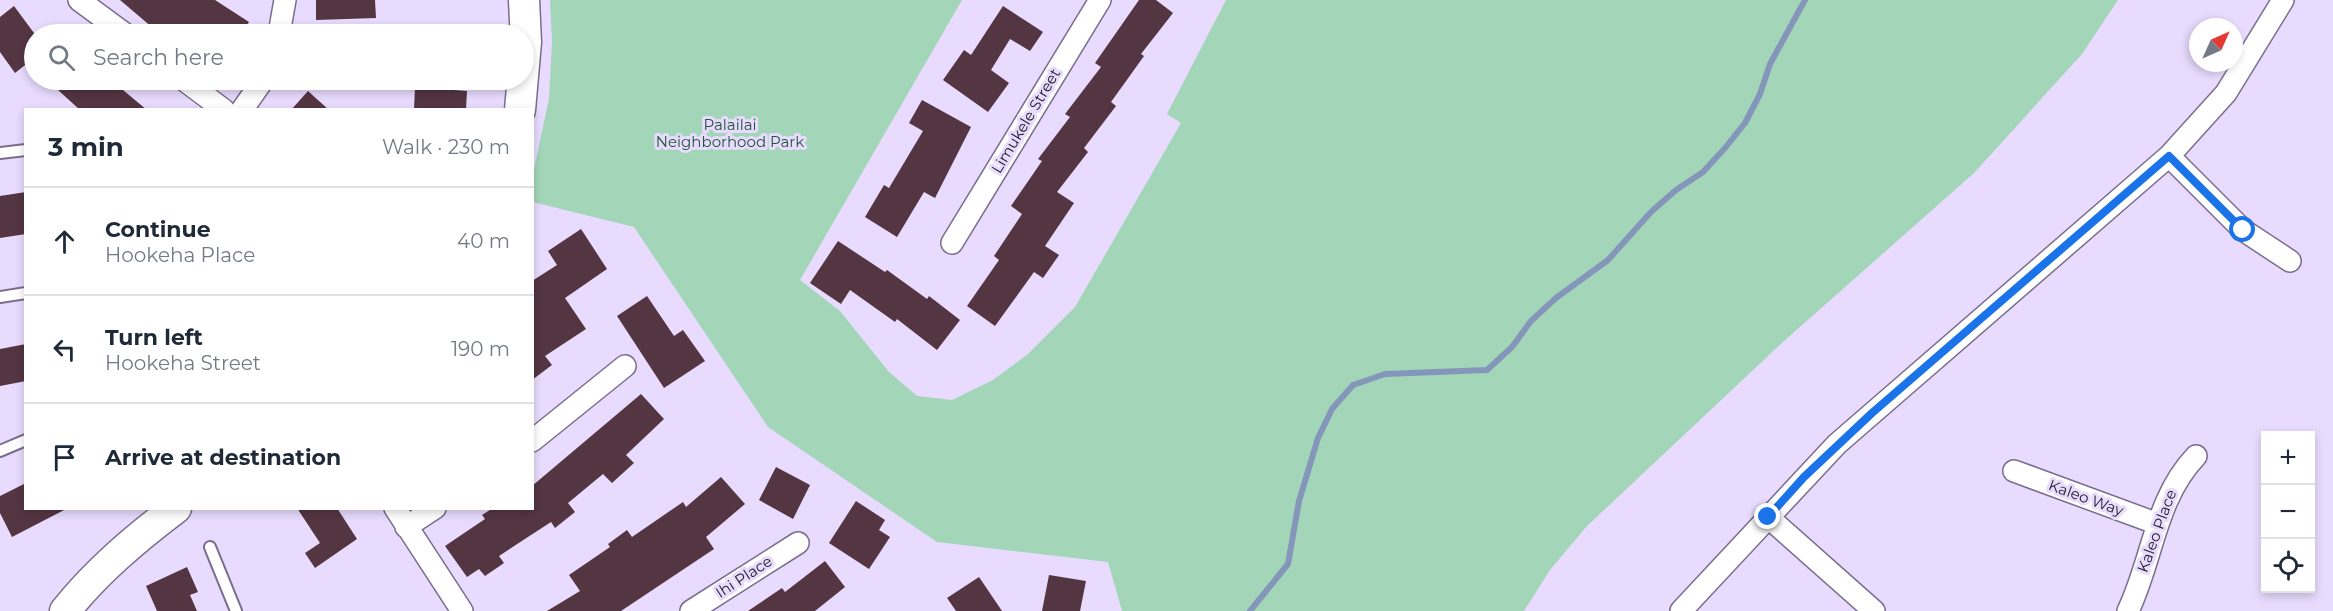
<!DOCTYPE html>
<meta charset="utf-8">
<style>
:root{--surface:#fff;--page:#f6f6f7;--text:#1f2937;--muted:#747a83;--line:#e0e1e3}
body{margin:0;font-family:Montserrat,sans-serif;background:var(--page);color:var(--text)}
.controls{position:absolute;right:18px;bottom:18px;display:grid;overflow:hidden;border-radius:0px;box-shadow:0 3px 9px #0003}
.controls button{width:54px;height:54px;display:grid;place-items:center;padding:0;border:0;border-bottom:2px solid var(--line);background:var(--surface);color:var(--text);font:30px sans-serif}
.compass{position:absolute;left:2189px;top:18px;width:54px;height:54px;border-radius:50%;background:var(--surface);box-shadow:0 3px 9px #0003;rotate:45deg}
.stop{position:absolute;width:18px;height:18px;margin:-14px;border:4px solid #1a73e8;border-radius:50%;background:#fff}
.stop.end{background:#1a73e8;border-color:#fff;box-shadow:0 2px 6px #0008}
.list{margin:0;padding:0;list-style:none}
h2{display:flex;justify-content:space-between;align-items:center;height:78px;margin:0;padding:0 24px;font-size:26px}
h2 small{font-size:20px;font-weight:400;color:var(--muted)}
.list li{display:grid;grid-template-columns:39px 1fr auto;gap:18px;align-items:center;box-sizing:border-box;height:108px;padding:0 24px;border-top:2px solid var(--line)}
.list b{display:block;font-size:22px;white-space:nowrap}
.list p{margin:0;font-size:20px;white-space:nowrap;color:var(--muted)}
.list em{font-size:20px;font-style:normal;color:var(--muted)}
.icon{flex:none;width:33px;height:33px;fill:none;stroke:currentColor;stroke-width:2;stroke-linecap:round;stroke-linejoin:round}
.map{position:relative;flex:none;width:2333px;height:611px;overflow:hidden}
.search{position:absolute;background:var(--surface);box-shadow:0 3px 9px #0003;left:24px;top:24px;width:510px;height:66px;display:flex;align-items:center;gap:15px;box-sizing:border-box;padding:0 21px;border-radius:33px;color:var(--muted);font-size:22px}
.panel{position:absolute;background:var(--surface);box-shadow:0 3px 9px #0003;left:24px;top:108px;width:510px;height:402px;border-radius:0px}
.map>svg:first-child{display:block}
.green{fill:#a3d6b8}
.lines{fill:none;stroke-linecap:round;stroke-linejoin:round}
.stream{stroke:#8496ba;stroke-width:6}
.building{fill:#543542}
.lane-casing{stroke:#796e8d;stroke-width:14}
.street-casing{stroke:#796e8d;stroke-width:24}
.secondary-casing{stroke:#796e8d;stroke-width:33}
.lane{stroke:#fff;stroke-width:10}
.street{stroke:#fff;stroke-width:21}
.secondary{stroke:#fff;stroke-width:30}
.route{stroke:#1a73e8;stroke-width:8}
.labels{text-anchor:middle;stroke-width:6;stroke-linejoin:round;paint-order:stroke}
.street-label{font-size:15px;fill:#211c28;stroke:#e8dbfe}
.park-label{font-size:15px;fill:#21553a;stroke:#e8dbfe}
</style>
<div class="map">
<svg width="2333" height="611" viewBox="0 0 2333 611">
<rect width="100%" height="100%" fill="#e8dbfe"/>
<path class="green" d="M 550,0 L 962,0 L 800,280 L 840,311 L 889,372 L 917,396 L 952,400 L 993,380 L 1028,354 L 1075,307 L 1181,123 L 1167,114 L 1226,0 L 2118,0 L 2082,54 L 1974,173 L 1784,341 L 1587,526 L 1550,570 L 1524,611 L 1122,611 L 1108,562 L 937,542 L 768,427 L 634,227 L 533,202 L 533,174 L 549,98 L 552,42 Z"/>
<g class="lines">
<path class="stream" d="M 1250,611 L 1288,564 L 1299,501 L 1318,438 L 1332,409 L 1353,385 L 1385,374 L 1487,370 L 1512,347 L 1531,321 L 1556,298 L 1608,260 L 1651,212 L 1676,190 L 1703,172 L 1725,148 L 1745,123 L 1760,94 L 1770,64 L 1805,0"/>
</g>
<path class="building" d="M 120,0 L 215,0 L 249,22 L 241,34 L 160,34 Z
M 316,0 L 375,0 L 376,18 L 316,20 Z
M 1139,0 L 1156,0 L 1173,13 L 1141,54 L 1144,56 L 1111,102 L 1116,106 L 1084,148 L 1088,152 L 1057,192 L 1074,203 L 1045,246 L 1059,255 L 1043,278 L 1034,272 L 995,326 L 967,306 L 999,260 L 994,256 L 1022,214 L 1011,206 L 1042,161 L 1038,159 L 1070,117 L 1065,114 L 1101,67 L 1095,63 Z
M 14,6 L 34,33 L 34,58 L 15,73 L 0,52 L 0,17 Z
M 1003,6 L 1043,32 L 1030,51 L 1010,39 L 991,70 L 1009,83 L 988,112 L 943,80 L 964,50 L 971,55 Z
M 47,80 L 111,80 L 147,110 L 80,110 Z
M 415,87 L 467,91 L 466,110 L 414,110 Z
M 308,91 L 329,110 L 291,110 Z
M 922,100 L 971,127 L 935,198 L 924,192 L 897,237 L 865,217 L 884,185 L 889,188 L 923,131 L 909,123 Z
M 26,192 L 26,234 L 0,238 L 0,196 Z
M 581,229 L 607,269 L 565,298 L 586,329 L 545,356 L 552,365 L 532,380 L 532,281 L 557,265 L 548,251 Z
M 838,241 L 885,272 L 887,270 L 927,299 L 929,296 L 960,320 L 937,350 L 897,319 L 895,322 L 850,290 L 841,304 L 810,283 Z
M 647,296 L 674,336 L 683,330 L 705,361 L 664,388 L 617,316 Z
M 26,344 L 26,381 L 0,386 L 0,349 Z
M 641,394 L 664,419 L 626,455 L 634,463 L 612,483 L 603,474 L 568,503 L 575,512 L 555,528 L 551,522 L 499,556 L 504,563 L 485,576 L 479,569 L 467,577 L 445,546 L 485,519 L 482,515 L 493,508 L 532,508 L 532,486 Z
M 776,467 L 810,485 L 793,519 L 759,500 Z
M 721,477 L 745,504 L 706,537 L 714,549 L 621,611 L 547,611 L 580,591 L 569,575 L 610,547 L 608,544 L 627,530 L 632,537 L 683,502 L 686,507 Z
M 26,483 L 26,508 L 68,508 L 12,537 L 0,513 L 0,496 Z
M 856,501 L 885,520 L 879,530 L 890,537 L 869,569 L 829,543 Z
M 297,508 L 337,508 L 357,539 L 315,568 L 305,553 L 320,543 Z
M 825,561 L 845,587 L 815,611 L 748,611 L 782,588 L 785,592 Z
M 187,567 L 198,592 L 190,595 L 197,611 L 157,611 L 146,586 Z
M 1049,575 L 1086,581 L 1080,611 L 1042,611 Z
M 979,577 L 1002,611 L 956,611 L 947,598 Z"/>
<g class="lines">
<g class="lane-casing">
<path id="lane" d="M 0,153 L 26,150
M 0,297 L 26,293
M 0,451 L 26,440
M 210,547 L 236,611"/>
</g>
<g class="street-casing">
<path id="street" d="M 79,0 L 125,34
M 279,34 L 285,0
M 184,80 L 224,110
M 242,110 L 263,80
M 2169,156 L 2243,230 L 2290,261
M 952,243 L 1100,0
M 532,441 L 625,366
M 2014,471 L 2158,524
M 395,508 L 462,611
M 1768,517 L 1874,611
M 406,527 L 435,508
M 691,611 L 798,543
M 1681,611 L 1837,444 L 2169,156 L 2226,93 L 2283,0
M 2128,611 C 2153,559 2155,499 2196,456"/>
</g>
<g class="secondary-casing">
<path id="secondary" d="M 520,110 L 526,42 L 524,0
M 65,611 C 97,571 135,539 176,508"/>
</g>
<use href="#lane" class="lane"/>
<use href="#street" class="street"/>
<use href="#secondary" class="secondary"/>
</g>
<g class="lines">
<path class="route" d="M 1768,517 L 1804,477 L 1872,413 L 2169,156 L 2243,230"/>
</g>
<g class="labels">
<g class="street-label">
<text transform="translate(1026 121) rotate(-59)" y="5">Limukele Street</text>
<text transform="translate(2086 498) rotate(20)" y="5">Kaleo Way</text>
<text transform="translate(2157 531) rotate(-70)" y="5">Kaleo Place</text>
<text transform="translate(744 577) rotate(-33)" y="5">Ihi Place</text>
</g>
<g class="park-label">
<text x="730" y="130">Palailai<tspan x="730" dy="17">Neighborhood Park</tspan></text>
</g>
</g>
</svg>
<div class="controls">
<button>+</button>
<button>−</button>
<button><svg class="icon" aria-label="locate" viewBox="0 0 24 24"><circle cx="12" cy="12" r="6"/><path d="M12 2v4M12 18v4M2 12h4M18 12h4"/></svg></button>
</div>
<svg class="compass" viewBox="-18 -18 36 36"><path d="M0-13l5 13h-10z" fill="#e53935"/><path d="M0 13l5-13h-10z" fill="#747a83"/></svg>
<div class="stop" style="left:2243px;top:230px"></div>
<div class="stop end" style="left:1768px;top:517px"></div>
<div class="search"><svg class="icon" aria-label="search" viewBox="0 0 24 24"><circle cx="10" cy="10" r="6"/><path d="M15 15l6 6"/></svg>Search here</div>
<section class="panel">
<h2>3 min<small>Walk · 230 m</small></h2>
<ul class="list">
<li><svg class="icon" aria-label="ahead" viewBox="0 0 24 24"><path d="M12 20V5M6 11l6-6 6 6"/></svg><div><b>Continue</b><p>Hookeha Place</p></div><em>40 m</em></li>
<li><svg class="icon" aria-label="left" viewBox="0 0 24 24"><path d="M17 20v-9H6M10 6l-5 5 5 5"/></svg><div><b>Turn left</b><p>Hookeha Street</p></div><em>190 m</em></li>
<li><svg class="icon" aria-label="arrive" viewBox="0 0 24 24"><path d="M6 21V4h12l-3 4 3 4H6"/></svg><div><b>Arrive at destination</b></div></li>
</ul>
</section>
</div>
